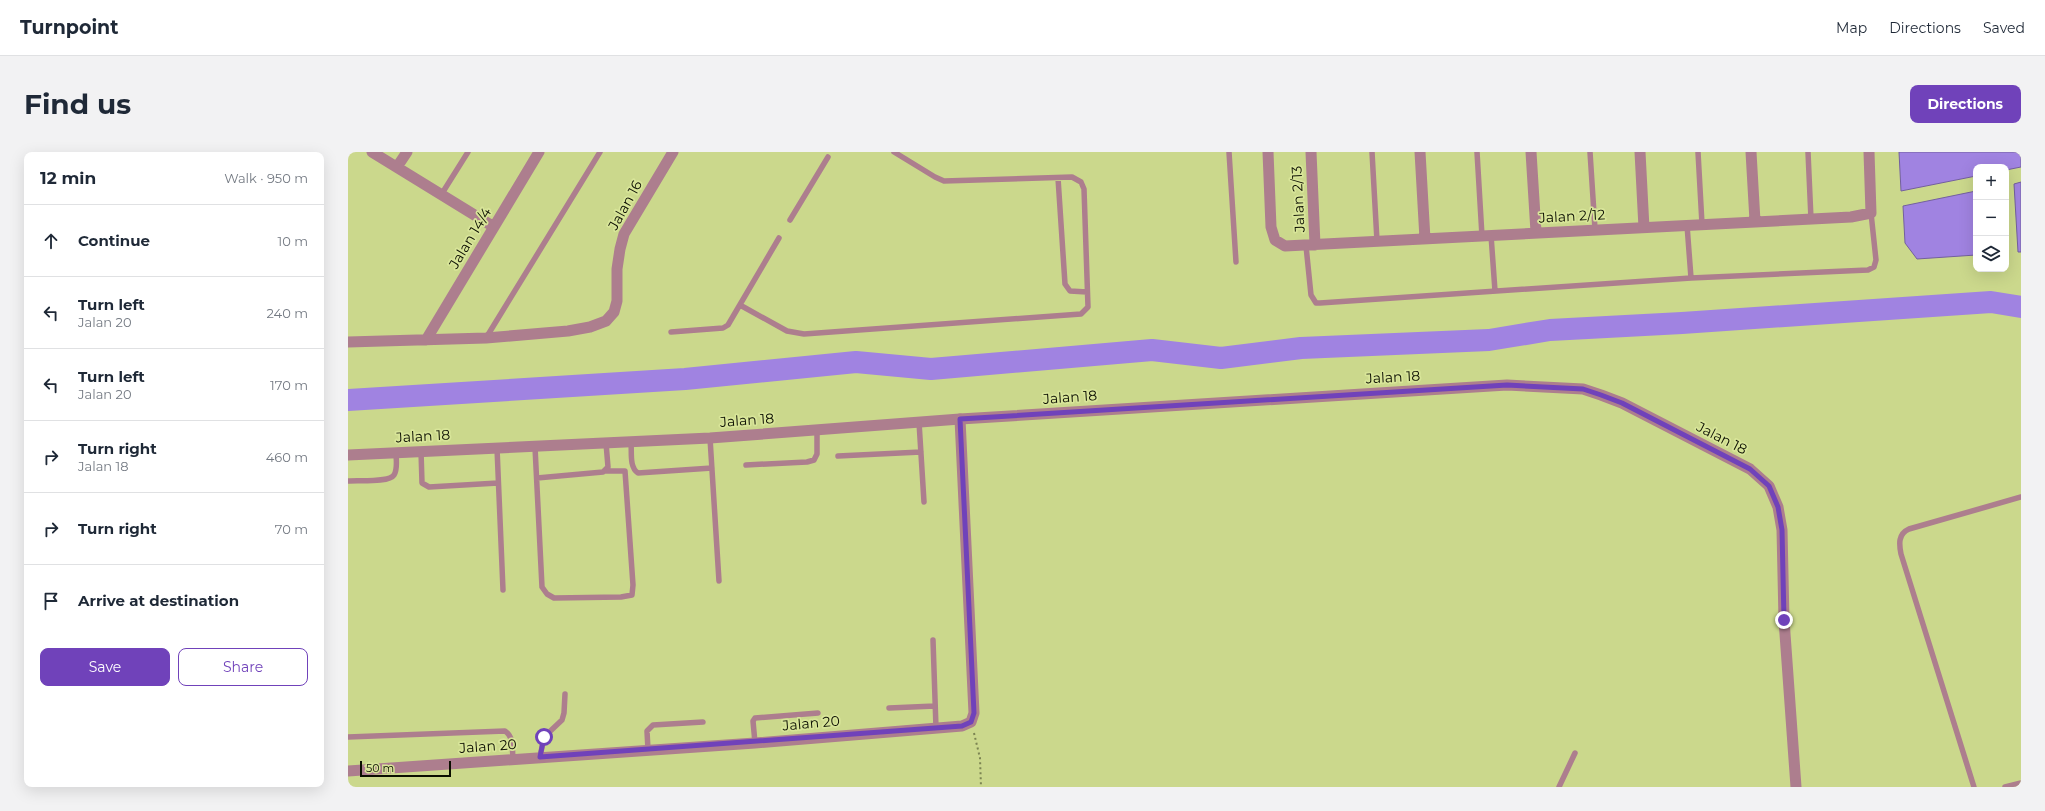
<!DOCTYPE html>
<meta charset="utf-8">
<style>
:root{--surface:#fff;--page:#f2f2f3;--text:#1f2937;--muted:#747a83;--line:#e0e1e3;--accent:#7042ba}
body{margin:0;font-family:Montserrat,sans-serif;background:var(--page);color:var(--text)}
.controls{position:absolute;right:12px;top:12px;display:grid;overflow:hidden;border-radius:8px;box-shadow:0 4px 16px #0002}
.controls button{width:36px;height:36px;display:grid;place-items:center;padding:0;border:0;border-bottom:1px solid var(--line);background:var(--surface);color:var(--text);font:20px sans-serif}
.scale{position:absolute;left:12px;bottom:10px;width:91px;box-sizing:border-box;padding-left:4px;border:2px solid #0b0e00;border-top:0;font-size:11px;line-height:14px;white-space:nowrap;color:#0b0e00;-webkit-text-stroke:3px #d8e599;paint-order:stroke}
.stop{position:absolute;width:12px;height:12px;margin:-9px;border:3px solid #7042ba;border-radius:50%;background:#fff}
.stop.end{background:#7042ba;border-color:#fff;box-shadow:0 1px 4px #0008}
.list{margin:0;padding:0;list-style:none}
h2{display:flex;justify-content:space-between;align-items:center;height:52px;margin:0;padding:0 16px;font-size:17px}
h2 small{font-size:13px;font-weight:400;color:var(--muted)}
.list li{display:grid;grid-template-columns:26px 1fr auto;gap:12px;align-items:center;box-sizing:border-box;height:72px;padding:0 16px;border-top:1px solid var(--line)}
.list b{display:block;font-size:15px;white-space:nowrap}
.list p{margin:0;font-size:13px;white-space:nowrap;color:var(--muted)}
.list em{font-size:13px;font-style:normal;color:var(--muted)}
.actions{display:flex;gap:8px;padding:12px 16px}
.actions a{flex:1;padding:9px 0;border:1px solid var(--accent);border-radius:8px;text-align:center;font-size:14px;color:var(--accent)}
.actions .main{background:var(--accent);color:#fff}
.icon{flex:none;width:22px;height:22px;fill:none;stroke:currentColor;stroke-width:2;stroke-linecap:round;stroke-linejoin:round}
.map{position:relative;flex:none;width:1673px;height:635px;overflow:hidden;border-radius:8px}
header{display:flex;align-items:center;gap:24px;box-sizing:border-box;height:56px;padding:0 20px;background:var(--surface);border-bottom:1px solid var(--line)}
header strong{font-size:19px}
nav{display:flex;gap:22px;margin-inline-start:auto;font-size:14px}
.intro{display:flex;align-items:center;justify-content:space-between;box-sizing:border-box;height:96px;padding:0 24px}
h1{margin:0;font-size:28px}
.button{padding:10px 18px;border-radius:8px;background:var(--accent);color:#fff;font-size:14px;font-weight:700}
main{display:flex;gap:24px;padding:0 24px}
aside{flex:1;background:var(--surface);border-radius:8px;box-shadow:0 4px 16px #0002}
.map>svg:first-child{display:block}
.water{fill:#a083e1;stroke:#73609e}
.lines{fill:none;stroke-linecap:round;stroke-linejoin:round}
.river{stroke:#a083e1;stroke-width:22}
.path{stroke:#7c8452;stroke-width:2;stroke-dasharray:2 3;stroke-linecap:butt}
.service{stroke:#ad7e8e;stroke-width:5.5}
.minor{stroke:#ad7e8e;stroke-width:11}
.tertiary{stroke:#ad7e8e;stroke-width:11}
.route{stroke:#7042ba;stroke-width:5}
.labels{text-anchor:middle;stroke-width:3.5;stroke-linejoin:round;paint-order:stroke}
.street-label{font-size:14px;fill:#0b0e00;stroke:#d8e599}
</style>
<header>
<strong>Turnpoint</strong>
<nav><a>Map</a><a>Directions</a><a>Saved</a></nav>
</header>
<div class="intro"><h1>Find us</h1><a class="button">Directions</a></div>
<main>
<aside>
<h2>12 min<small>Walk · 950 m</small></h2>
<ul class="list">
<li><svg class="icon" aria-label="ahead" viewBox="0 0 24 24"><path d="M12 20V5M6 11l6-6 6 6"/></svg><div><b>Continue</b></div><em>10 m</em></li>
<li><svg class="icon" aria-label="left" viewBox="0 0 24 24"><path d="M17 20v-9H6M10 6l-5 5 5 5"/></svg><div><b>Turn left</b><p>Jalan 20</p></div><em>240 m</em></li>
<li><svg class="icon" aria-label="left" viewBox="0 0 24 24"><path d="M17 20v-9H6M10 6l-5 5 5 5"/></svg><div><b>Turn left</b><p>Jalan 20</p></div><em>170 m</em></li>
<li><svg class="icon" aria-label="right" viewBox="0 0 24 24"><path d="M7 20v-9h11M14 6l5 5-5 5"/></svg><div><b>Turn right</b><p>Jalan 18</p></div><em>460 m</em></li>
<li><svg class="icon" aria-label="right" viewBox="0 0 24 24"><path d="M7 20v-9h11M14 6l5 5-5 5"/></svg><div><b>Turn right</b></div><em>70 m</em></li>
<li><svg class="icon" aria-label="arrive" viewBox="0 0 24 24"><path d="M6 21V4h12l-3 4 3 4H6"/></svg><div><b>Arrive at destination</b></div></li>
</ul>
<div class="actions"><a class="main">Save</a><a>Share</a></div>
</aside>
<div class="map">
<svg width="1673" height="635" viewBox="0 0 1673 635">
<rect width="100%" height="100%" fill="#cbd88c"/>
<path class="water" d="M 1551,0 L 1673,0 L 1673,15 L 1658,18 L 1658,15 L 1628,15 L 1628,24 L 1553,39 Z
M 1673,30 L 1673,100 L 1670,100 L 1666,32 Z
M 1628,39 L 1628,103 L 1569,107 L 1557,91 L 1555,54 Z"/>
<g class="lines">
<path class="river" d="M 0,248 L 337,227 L 508,210 L 583,217 L 804,198 L 873,206 L 953,196 L 1141,188 L 1202,178 L 1334,171 L 1643,150 L 1673,155"/>
<path class="path" d="M 626,581 L 632,606 L 633,635"/>
<path class="service" d="M 881,0 L 888,110
M 1024,0 L 1029,89
M 1129,0 L 1134,84
M 1242,0 L 1247,77
M 1350,0 L 1354,72
M 1460,0 L 1463,67
M 710,26 L 717,132 L 722,139 L 739,140
M 93,43 L 120,0
M 442,68 L 480,5
M 1339,73 L 1343,126 L 1520,118 L 1526,115 L 1528,108 L 1523,61
M 1143,83 L 1147,139
M 958,94 L 963,143 L 968,151 L 972,151 L 1343,126
M 392,153 L 439,179 L 456,182 L 733,162 L 740,155 L 736,37 L 733,30 L 724,25 L 596,29 L 587,25 L 546,0
M 323,180 L 375,176 L 380,173 L 431,86
M 138,186 L 252,0
M 571,270 L 576,350
M 362,286 L 371,429
M 283,290 C 284,300 281,315 290,321 L 364,316
M 187,295 L 194,435 L 199,442 L 206,446 L 273,445 L 284,443 L 285,433 L 277,319 L 258,319
M 149,296 L 155,438
M 73,299 L 74,331 L 81,335 L 150,331
M 490,304 L 573,300
M 398,313 L 459,310 L 466,308 L 469,302 L 469,279
M 189,326 L 255,320 L 260,315 L 258,291
M 0,329 C 10,328 41,331 46,323 C 50,317 48,307 48,301
M 585,488 L 588,576
M 541,556 L 587,554
M 0,585 L 157,579 C 166,585 164,597 165,607
M 407,591 L 405,569 L 407,566 L 470,561
M 300,598 L 299,579 L 305,573 L 355,570
M 192,605 L 196,585 L 214,568 L 216,561 L 217,542
M 1211,635 L 1227,601
M 1626,635 L 1553,402 C 1551,392 1550,382 1561,377 L 1673,345
M 1657,635 L 1673,631"/>
<path class="minor" d="M 24,0 L 146,75
M 920,0 L 923,75 L 927,88 L 937,94 L 1503,65 L 1523,61 L 1521,0
M 963,0 L 967,93
M 1072,0 L 1077,87
M 1183,0 L 1188,80
M 1292,0 L 1296,76
M 1403,0 L 1407,69
M 49,15 L 59,0
M 78,188 L 191,0
M 0,190 L 138,186 L 220,179 L 242,175 L 258,169 L 266,160 L 269,149 L 269,117 L 272,97 L 276,82 L 325,0
M 0,619 L 407,591 L 614,574 L 623,570 L 626,561 L 612,267"/>
<path class="tertiary" d="M 0,303 L 362,286 L 612,267 L 1159,233 L 1235,237 L 1253,243 L 1274,251 L 1402,317 L 1421,334 L 1430,355 L 1434,378 L 1436,468 L 1448,635"/>
</g>
<g class="lines">
<path class="route" d="M 196,585 L 192,605 L 614,574 L 623,570 L 626,561 L 612,267 L 1159,233 L 1235,237 L 1253,243 L 1274,251 L 1402,317 L 1421,334 L 1430,355 L 1434,378 L 1436,468"/>
</g>
<g class="labels">
<g class="street-label">
<text transform="translate(950 47) rotate(-93)" y="5">Jalan 2/13</text>
<text transform="translate(277 53) rotate(-61)" y="5">Jalan 16</text>
<text transform="translate(1224 64) rotate(-3)" y="5">Jalan 2/12</text>
<text transform="translate(122 86) rotate(-59)" y="5">Jalan 14/4</text>
<text transform="translate(1045 225) rotate(-3)" y="5">Jalan 18</text>
<text transform="translate(722 245) rotate(-4)" y="5">Jalan 18</text>
<text transform="translate(399 268) rotate(-4)" y="5">Jalan 18</text>
<text transform="translate(75 284) rotate(-3)" y="5">Jalan 18</text>
<text transform="translate(1374 286) rotate(27)" y="5">Jalan 18</text>
<text transform="translate(463 571) rotate(-5)" y="5">Jalan 20</text>
<text transform="translate(140 594) rotate(-4)" y="5">Jalan 20</text>
</g>
</g>
</svg>
<div class="controls">
<button>+</button>
<button>−</button>
<button><svg class="icon" aria-label="layers" viewBox="0 0 24 24"><path d="M12 4l9 5-9 5-9-5zM3 14l9 5 9-5"/></svg></button>
</div>
<div class="scale">50 m</div>
<div class="stop" style="left:196px;top:585px"></div>
<div class="stop end" style="left:1436px;top:468px"></div>
</div>
</main>
